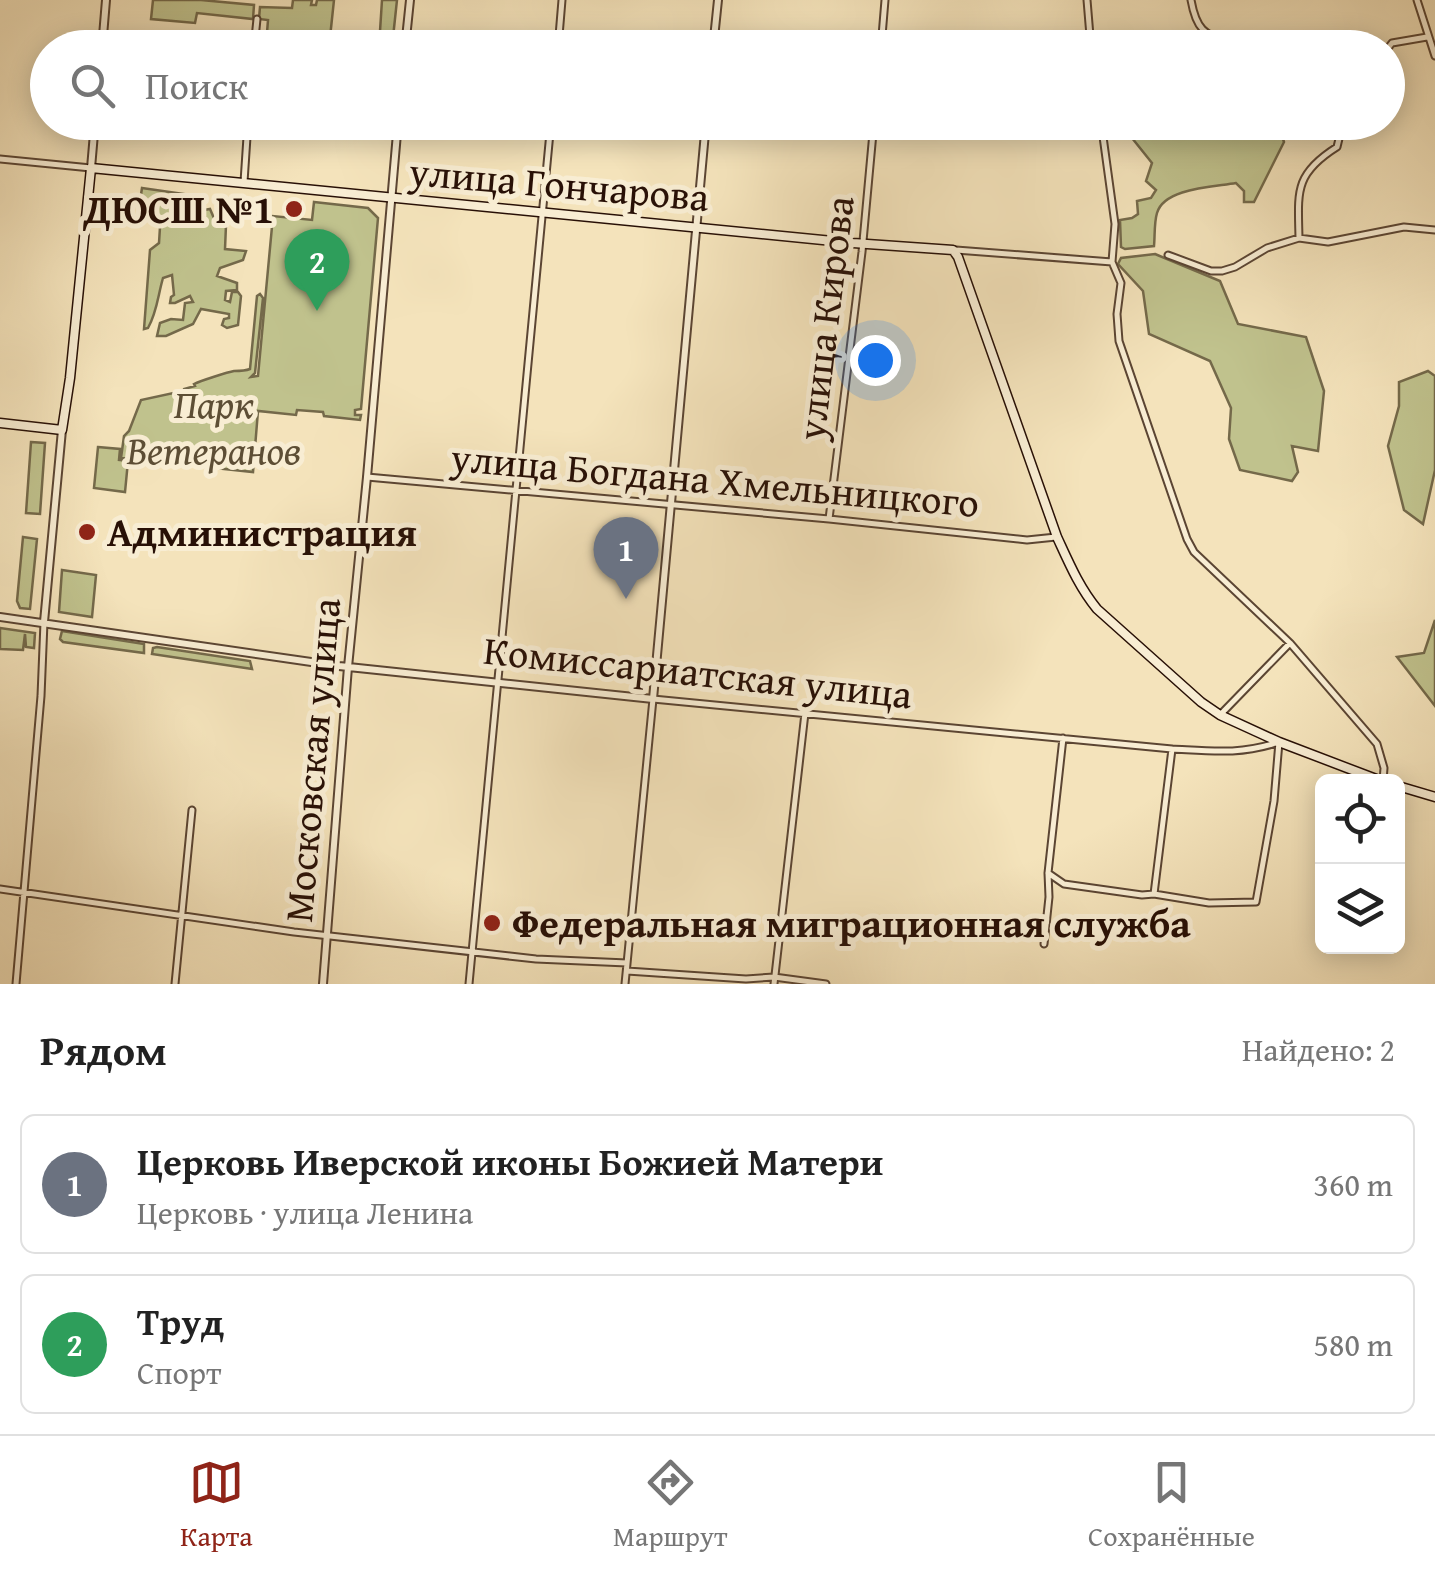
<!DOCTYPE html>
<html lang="ru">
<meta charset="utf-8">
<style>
:root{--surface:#fff;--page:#f2f2f2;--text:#222;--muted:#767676;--line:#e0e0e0;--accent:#8f2418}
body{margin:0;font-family:"Gentium Book Plus",serif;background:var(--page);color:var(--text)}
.controls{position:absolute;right:30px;bottom:30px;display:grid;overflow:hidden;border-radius:15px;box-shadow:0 5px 25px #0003}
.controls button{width:90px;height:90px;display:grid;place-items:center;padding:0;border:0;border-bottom:2px solid var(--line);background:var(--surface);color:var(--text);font:50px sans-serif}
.you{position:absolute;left:875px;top:360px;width:35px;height:35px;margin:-25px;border:8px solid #fff;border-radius:50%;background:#1a73e8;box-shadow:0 0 0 15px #1a73e833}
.badge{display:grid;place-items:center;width:65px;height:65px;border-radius:50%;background:var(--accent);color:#fff;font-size:32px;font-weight:700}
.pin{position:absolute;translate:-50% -82px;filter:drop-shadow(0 2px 5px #0008)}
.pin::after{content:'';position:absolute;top:52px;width:35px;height:30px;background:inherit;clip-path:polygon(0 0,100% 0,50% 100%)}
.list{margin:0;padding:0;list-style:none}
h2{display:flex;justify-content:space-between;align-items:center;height:130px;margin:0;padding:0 40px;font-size:42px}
h2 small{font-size:32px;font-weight:400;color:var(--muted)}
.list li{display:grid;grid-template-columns:65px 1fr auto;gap:30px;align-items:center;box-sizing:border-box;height:140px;margin:0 20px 20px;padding:0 20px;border:2px solid var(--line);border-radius:15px}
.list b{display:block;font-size:38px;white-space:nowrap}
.list p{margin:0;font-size:32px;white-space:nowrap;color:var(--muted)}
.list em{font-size:32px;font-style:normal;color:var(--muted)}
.icon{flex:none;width:55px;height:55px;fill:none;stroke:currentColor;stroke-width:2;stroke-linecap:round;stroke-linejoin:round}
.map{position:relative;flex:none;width:1435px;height:984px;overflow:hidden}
.search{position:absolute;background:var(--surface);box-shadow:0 5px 25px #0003;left:30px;right:30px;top:30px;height:110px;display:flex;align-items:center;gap:25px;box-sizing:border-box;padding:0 35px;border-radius:55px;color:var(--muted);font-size:38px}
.sheet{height:450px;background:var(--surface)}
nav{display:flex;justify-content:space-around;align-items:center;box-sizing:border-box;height:140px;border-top:2px solid var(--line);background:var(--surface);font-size:28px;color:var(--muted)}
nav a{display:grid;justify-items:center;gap:5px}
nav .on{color:var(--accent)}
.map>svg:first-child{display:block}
.green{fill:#c0c28d;stroke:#74694a;stroke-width:2.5}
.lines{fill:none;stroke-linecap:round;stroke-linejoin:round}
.minor-casing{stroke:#5b4533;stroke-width:9}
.tertiary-casing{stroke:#5b4533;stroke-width:10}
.secondary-casing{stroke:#281006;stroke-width:11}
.minor{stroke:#f8edd3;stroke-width:5}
.tertiary{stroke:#f8edd3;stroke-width:6}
.secondary{stroke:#f8edd3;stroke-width:8}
.poi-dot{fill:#8f2418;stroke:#f8edd3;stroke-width:4}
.labels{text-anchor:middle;stroke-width:10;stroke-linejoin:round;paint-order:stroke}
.street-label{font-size:40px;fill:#281006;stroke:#f8edd3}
.poi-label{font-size:40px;font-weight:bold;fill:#281006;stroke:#f8edd3;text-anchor:start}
.park-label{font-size:40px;font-style:italic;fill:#5d4e35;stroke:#f8edd3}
</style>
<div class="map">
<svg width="1435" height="984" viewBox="0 0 1435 984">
<rect width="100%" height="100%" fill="#f4e3bb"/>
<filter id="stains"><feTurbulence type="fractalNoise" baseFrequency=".002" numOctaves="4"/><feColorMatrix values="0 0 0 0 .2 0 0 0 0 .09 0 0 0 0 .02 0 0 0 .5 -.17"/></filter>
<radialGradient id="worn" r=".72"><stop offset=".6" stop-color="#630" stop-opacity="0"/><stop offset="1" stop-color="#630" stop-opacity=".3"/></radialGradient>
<path class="green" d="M 153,0 L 201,0 L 254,5 L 253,19 L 197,13 L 195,23 L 151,19 Z
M 293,0 L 312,0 L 311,5 L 316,5 L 317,0 L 334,0 L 329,47 L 266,45 L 268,20 L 259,19 L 260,7 L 292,8 Z
M 382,0 L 397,0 L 392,47 L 379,47 Z
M 1120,123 L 1278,123 L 1284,142 L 1254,202 L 1244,202 L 1244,191 L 1236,183 C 1213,187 1164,188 1157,213 C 1154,223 1155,236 1154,246 L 1125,249 L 1121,247 L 1120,220 L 1132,218 L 1138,214 L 1137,201 L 1151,198 L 1156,190 L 1146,181 L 1152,163 Z
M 142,188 L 184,194 L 182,214 L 210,209 L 216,223 L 226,225 L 225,249 L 246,251 L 243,260 L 220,268 L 217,276 L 237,283 L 237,290 L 226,291 L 225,300 L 230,302 L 232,292 L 238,292 L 241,296 L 238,325 L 227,328 L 222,325 L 224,319 L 229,318 L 229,314 L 201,309 L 193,324 L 166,336 L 157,336 L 160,323 L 171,319 L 183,320 L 185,303 L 193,302 L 190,296 L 175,303 L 170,303 L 171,297 L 174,295 L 172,275 L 163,278 C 158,295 157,312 148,328 L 144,329 L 150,250 L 159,243 L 160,227 L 154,222 L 153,216 L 138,214 Z
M 314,202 L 368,208 L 378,218 L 361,409 L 355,410 L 355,415 L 361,415 L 360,420 L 324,416 L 323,412 L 297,410 L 296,415 L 258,411 L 253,472 L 121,458 L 124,436 L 129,431 L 141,400 L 183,391 L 184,389 L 195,386 L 194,384 C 200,381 228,372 234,371 C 239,371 245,371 250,369 L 257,296 L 260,294 L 263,298 L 255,373 L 251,377 L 258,376 L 273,216 L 312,220 Z
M 1155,254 L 1220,281 L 1238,324 L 1306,337 L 1324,391 L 1318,451 L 1292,446 L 1298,472 L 1292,481 L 1240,470 L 1229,439 L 1231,408 L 1210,361 L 1149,334 L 1143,291 L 1118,264 L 1121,258 Z
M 1428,371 L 1435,376 L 1435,470 L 1423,524 L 1404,510 L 1388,446 L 1399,406 L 1399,382 Z
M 31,442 L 45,443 L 40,514 L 26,513 Z
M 98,447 L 120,449 L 119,460 L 128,461 L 125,492 L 94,488 Z
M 23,537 L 37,539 L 30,609 L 20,608 L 17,601 Z
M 62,570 L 96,575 L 92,617 L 59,612 Z
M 1435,620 L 1435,706 L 1397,657 L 1424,653 Z
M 0,628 L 35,633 L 34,648 L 26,647 L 25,634 L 23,650 L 0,649 Z
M 62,631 L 144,644 L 144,653 L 63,642 L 60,639 Z
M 157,647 L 250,661 L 252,669 L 152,654 L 153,648 Z"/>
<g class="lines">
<g class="minor-casing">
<path id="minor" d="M 1087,0 L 1091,48
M 1191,0 C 1197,34 1207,34 1237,48
M 1417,0 L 1435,56
M 254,48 L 257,19
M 558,48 L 562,0
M 881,48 L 885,0
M 1388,48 L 1392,43 L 1427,37
M 1101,122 L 1115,224 L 1112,262 L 1121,283 L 1117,314 L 1119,341 L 1187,539 L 1194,552 L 1290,643 L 1377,744 L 1384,768 L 1383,781
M 0,159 L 91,168
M 244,182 L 248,122
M 1299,238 C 1298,192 1294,174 1337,147 L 1343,122
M 956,250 L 1112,262
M 1168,255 L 1211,271 L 1222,271 L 1235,267 L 1267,248 L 1299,238 L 1328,242 L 1404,227 L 1435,230
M 367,477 L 829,519 L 1027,540 L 1056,537
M 829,519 L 862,252 L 874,122
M 1220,715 L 1290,643
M 0,889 L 294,932 L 536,959 L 627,963
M 1154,894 L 1172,749
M 1044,944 L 1049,897 L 1048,873 L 1063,738
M 627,971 L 746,979 L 774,977 L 826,984
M 16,984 L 41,696 L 44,622
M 175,984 L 192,810
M 469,984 L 551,122
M 625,984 L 653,699 L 1172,749 C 1211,751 1241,755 1279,742 L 1274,801 L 1256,902 L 1209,903 L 1154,894 L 1142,895 L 1064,884 L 1048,873
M 774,984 L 805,713"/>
</g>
<g class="tertiary-casing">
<path id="tertiary" d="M 102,48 L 106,0
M 405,48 L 410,0
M 713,48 L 718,0
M 91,168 L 95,122
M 0,617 L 339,666 L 653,699 L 706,122
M 44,622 L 62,430
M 323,984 L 348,667 L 367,477 L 398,122"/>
</g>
<g class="secondary-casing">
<path id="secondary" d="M 0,423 L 62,430 L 70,378 L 91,168 L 853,243 L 953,250 L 958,257 L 1057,537 C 1069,563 1079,587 1097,609 L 1201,702 L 1220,715 L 1279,742 L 1384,782
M 1398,786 L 1435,797"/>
</g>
<use href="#minor" class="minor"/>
<use href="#tertiary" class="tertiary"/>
<use href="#secondary" class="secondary"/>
</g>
<g class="poi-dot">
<circle cx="294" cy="209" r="10"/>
<circle cx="87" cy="532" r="10"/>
<circle cx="492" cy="923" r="10"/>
</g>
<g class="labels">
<g class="street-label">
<text transform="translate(559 184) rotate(5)" y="14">улица Гончарова</text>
<text transform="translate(825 318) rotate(-83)" y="14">улица Кирова</text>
<text transform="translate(715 480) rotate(5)" y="14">улица Богдана Хмельницкого</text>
<text transform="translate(698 672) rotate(6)" y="14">Комиссариатская улица</text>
<text transform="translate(312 760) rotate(-85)" y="14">Московская улица</text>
</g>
<g class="poi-label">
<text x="274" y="223" text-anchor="end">ДЮСШ №1</text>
<text x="107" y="546">Администрация</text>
<text x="512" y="937">Федеральная миграционная служба</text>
</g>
<g class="park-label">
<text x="214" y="418">Парк<tspan x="214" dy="46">Ветеранов</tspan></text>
</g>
</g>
<rect width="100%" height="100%" filter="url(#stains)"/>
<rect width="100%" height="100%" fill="url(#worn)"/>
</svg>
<div class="controls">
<button><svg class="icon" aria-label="locate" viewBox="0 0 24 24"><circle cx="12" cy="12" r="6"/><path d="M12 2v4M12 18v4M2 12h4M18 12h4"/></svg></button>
<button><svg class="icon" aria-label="layers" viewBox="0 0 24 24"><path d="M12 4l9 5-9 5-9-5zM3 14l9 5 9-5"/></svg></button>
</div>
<div class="you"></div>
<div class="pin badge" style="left:626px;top:599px;background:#6b7280">1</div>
<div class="pin badge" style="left:317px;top:311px;background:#2e9e5b">2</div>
<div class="search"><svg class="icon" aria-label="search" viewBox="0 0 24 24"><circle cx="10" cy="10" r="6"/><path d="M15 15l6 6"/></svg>Поиск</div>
</div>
<section class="sheet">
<h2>Рядом<small>Найдено: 2</small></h2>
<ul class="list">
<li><span class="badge" style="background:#6b7280">1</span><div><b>Церковь Иверской иконы Божией Матери</b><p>Церковь · улица Ленина</p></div><em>360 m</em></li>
<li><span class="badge" style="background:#2e9e5b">2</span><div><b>Труд</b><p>Спорт</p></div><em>580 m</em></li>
</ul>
</section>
<nav>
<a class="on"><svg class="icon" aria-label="map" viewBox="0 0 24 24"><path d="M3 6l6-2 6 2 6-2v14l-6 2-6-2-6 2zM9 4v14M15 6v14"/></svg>Карта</a>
<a><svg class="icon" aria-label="directions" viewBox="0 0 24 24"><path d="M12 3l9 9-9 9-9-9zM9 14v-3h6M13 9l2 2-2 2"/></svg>Маршрут</a>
<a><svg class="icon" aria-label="saved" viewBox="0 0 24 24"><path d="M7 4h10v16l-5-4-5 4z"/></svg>Сохранённые</a>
</nav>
